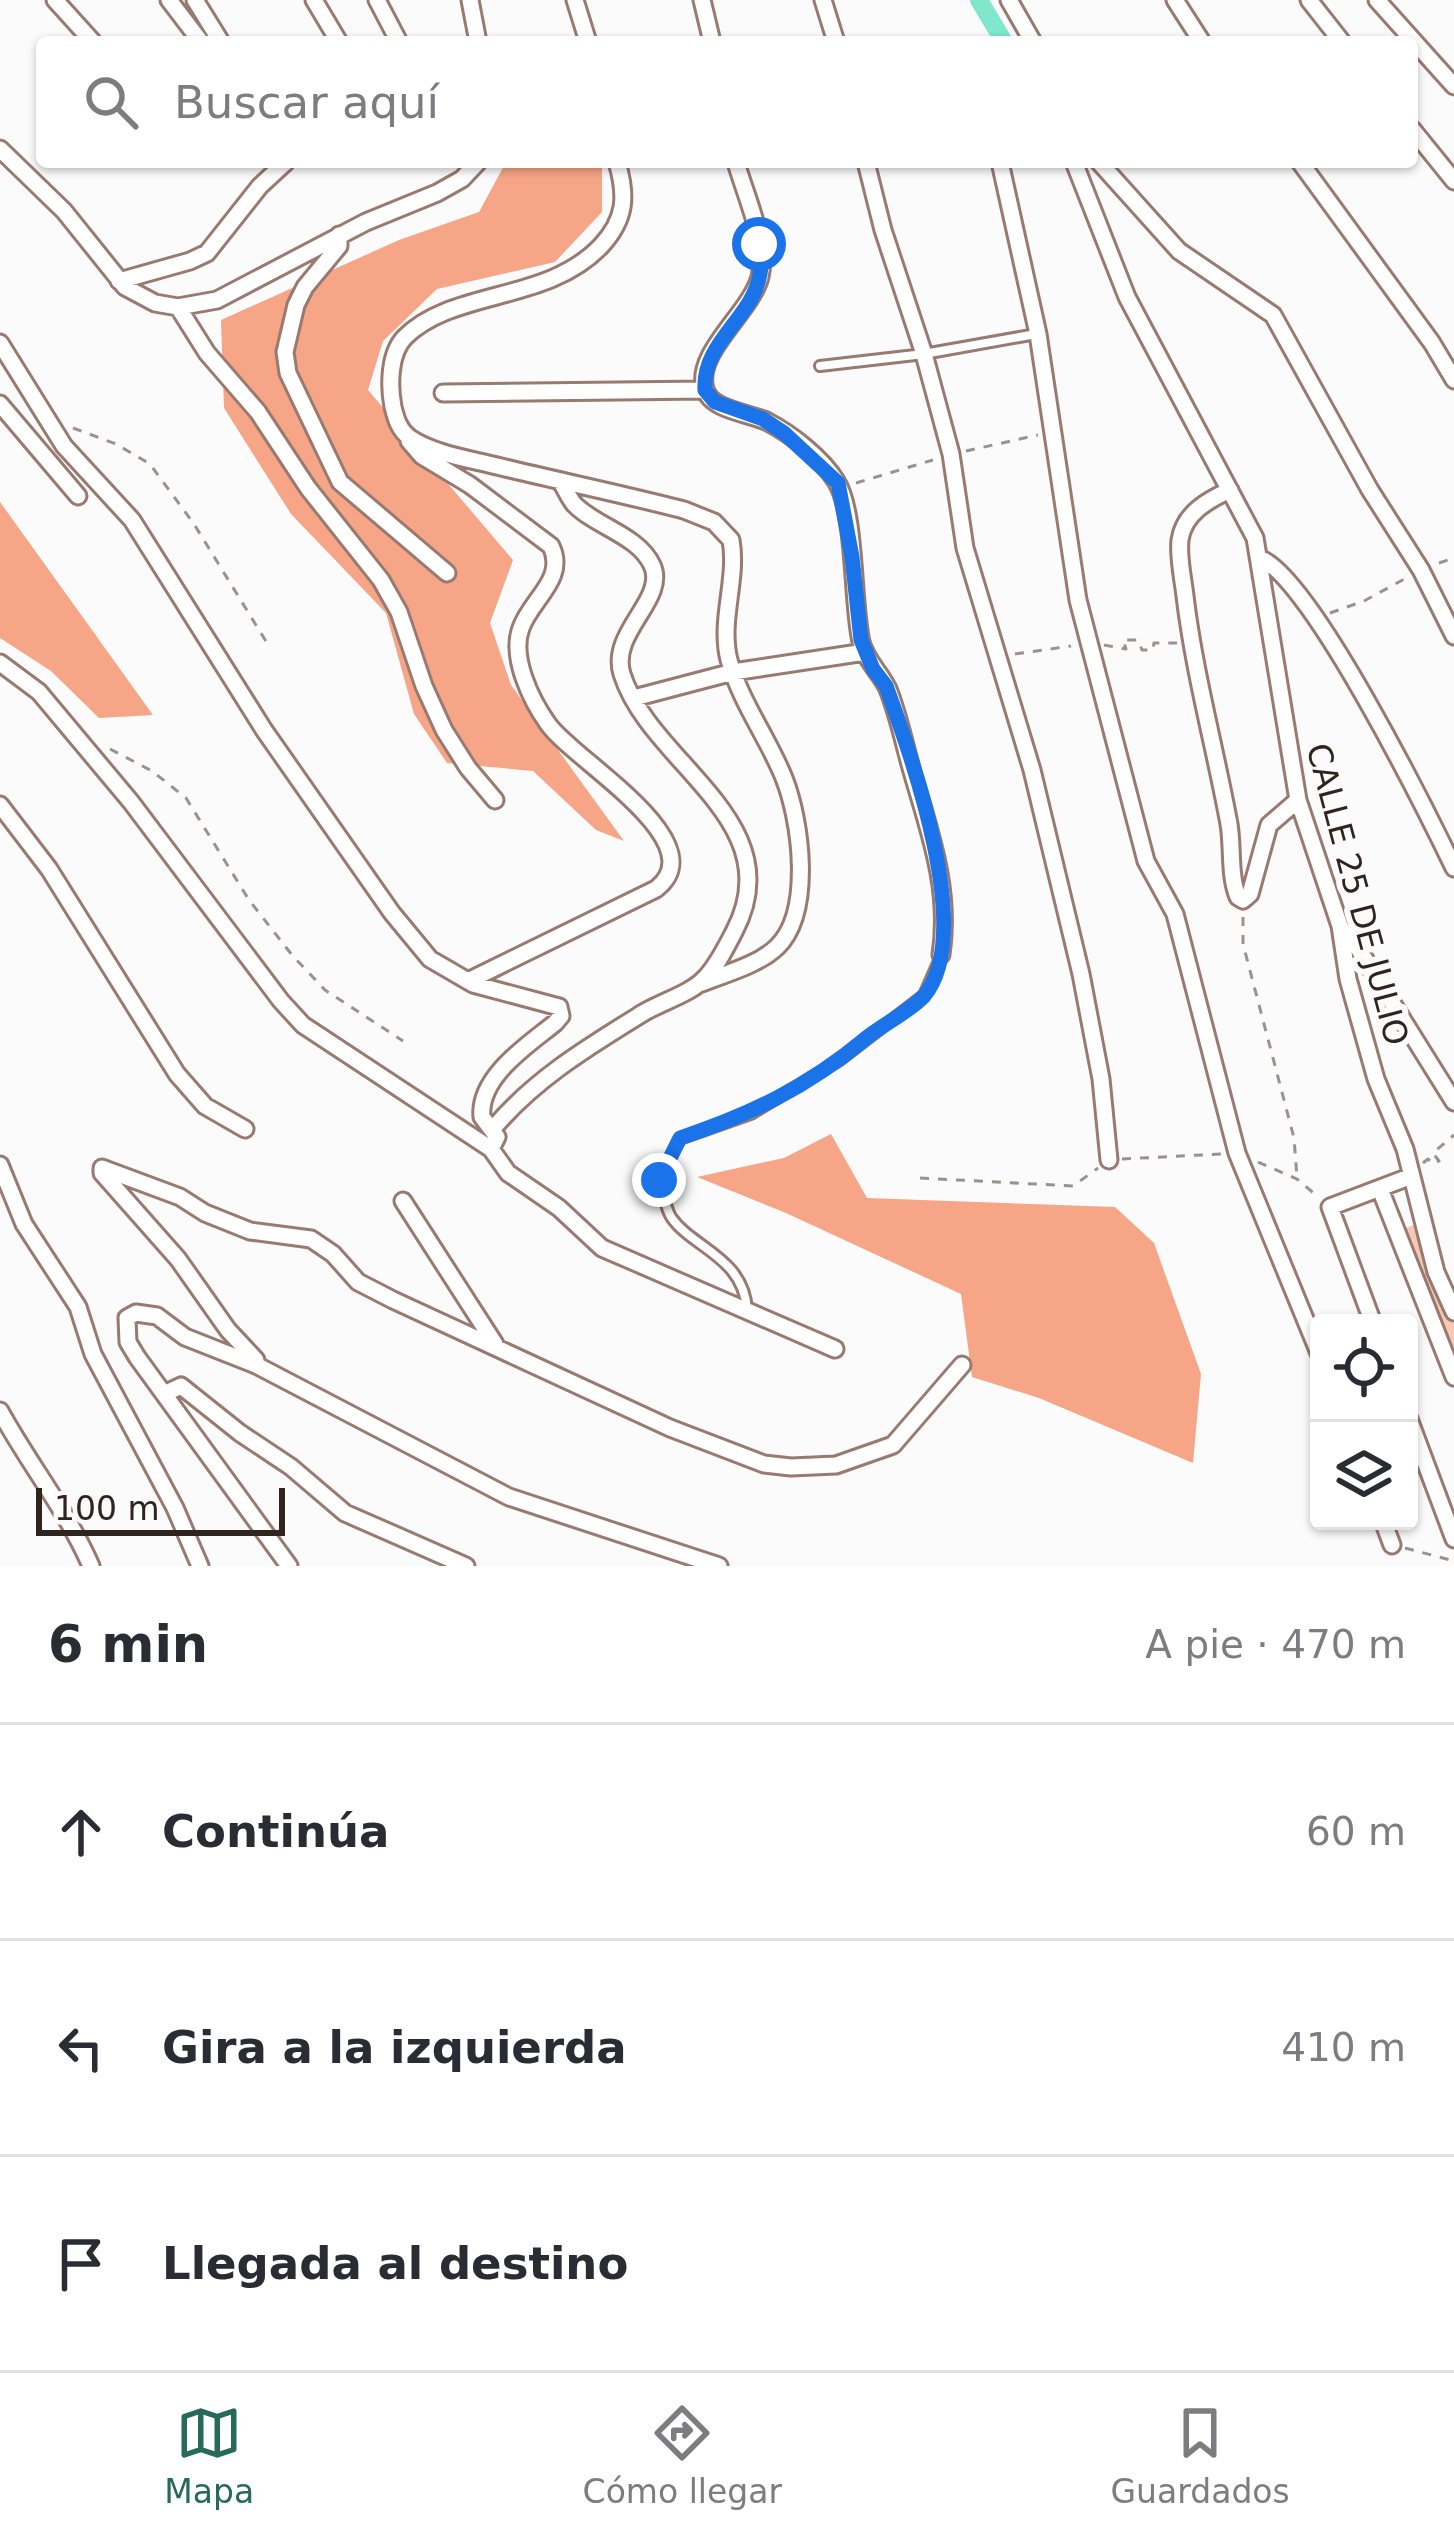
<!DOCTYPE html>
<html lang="es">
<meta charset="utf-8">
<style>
:root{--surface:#fff;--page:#f2f2f3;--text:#2b2b33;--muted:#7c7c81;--line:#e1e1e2;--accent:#286a5a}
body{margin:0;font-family:"DejaVu Sans",sans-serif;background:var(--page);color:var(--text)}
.controls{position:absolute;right:36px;bottom:36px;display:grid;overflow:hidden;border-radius:12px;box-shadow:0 3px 9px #0004}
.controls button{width:108px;height:108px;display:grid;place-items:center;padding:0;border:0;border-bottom:3px solid var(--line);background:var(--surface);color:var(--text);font:60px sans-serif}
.scale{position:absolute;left:36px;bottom:30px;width:249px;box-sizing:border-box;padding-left:12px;border:6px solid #30241f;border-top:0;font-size:33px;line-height:42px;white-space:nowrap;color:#30241f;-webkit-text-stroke:9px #fbfbfb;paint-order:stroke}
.stop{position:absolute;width:36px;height:36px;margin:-27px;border:9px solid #1a73e8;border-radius:50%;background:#fff}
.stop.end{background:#1a73e8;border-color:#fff;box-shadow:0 3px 12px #0008}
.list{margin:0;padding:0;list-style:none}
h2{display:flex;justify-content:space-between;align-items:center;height:156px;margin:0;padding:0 48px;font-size:51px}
h2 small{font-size:39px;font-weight:400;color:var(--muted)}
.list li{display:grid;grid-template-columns:78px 1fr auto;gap:36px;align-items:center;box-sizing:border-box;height:216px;padding:0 48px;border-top:3px solid var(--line)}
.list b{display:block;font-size:45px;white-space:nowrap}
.list em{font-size:39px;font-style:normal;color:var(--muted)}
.icon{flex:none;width:66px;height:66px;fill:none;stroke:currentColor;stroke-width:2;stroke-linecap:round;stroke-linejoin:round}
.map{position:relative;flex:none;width:1454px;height:1566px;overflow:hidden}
.search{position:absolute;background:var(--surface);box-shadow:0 3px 9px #0004;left:36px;right:36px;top:36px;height:132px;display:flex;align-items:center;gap:30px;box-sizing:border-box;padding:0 42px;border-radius:12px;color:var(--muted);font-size:45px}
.sheet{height:804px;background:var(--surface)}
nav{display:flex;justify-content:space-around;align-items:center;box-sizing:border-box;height:168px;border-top:3px solid var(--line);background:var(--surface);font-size:33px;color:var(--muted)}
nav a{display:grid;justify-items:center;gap:6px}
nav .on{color:var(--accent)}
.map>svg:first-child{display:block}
.green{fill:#f8c7b5}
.forest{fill:#f6a587}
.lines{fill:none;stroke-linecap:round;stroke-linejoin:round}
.canal{stroke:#80e7cc;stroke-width:18}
.service-casing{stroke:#987a70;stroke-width:14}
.minor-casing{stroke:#987a70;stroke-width:21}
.path{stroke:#999390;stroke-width:3;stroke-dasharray:9 9;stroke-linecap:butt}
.service{stroke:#fff;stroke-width:8}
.minor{stroke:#fff;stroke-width:15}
.route{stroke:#1a73e8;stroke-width:15}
.labels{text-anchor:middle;stroke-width:12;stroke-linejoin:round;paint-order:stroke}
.street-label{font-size:33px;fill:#30241f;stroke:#fbfbfb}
</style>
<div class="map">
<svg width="1454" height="1566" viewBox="0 0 1454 1566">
<rect width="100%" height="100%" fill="#fbfbfb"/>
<path class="green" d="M 1413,1225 L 1454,1318 L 1454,1353 L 1406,1228 Z"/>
<path class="forest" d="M 506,162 L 602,162 L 602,212 L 555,262 L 437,289 L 383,341 L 368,390 L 513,560 L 490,623 L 511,685 L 624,841 L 596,830 L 533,771 L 447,763 L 414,714 L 386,613 L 291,514 L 224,408 L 221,320 L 399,240 L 479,212 Z
M 0,502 L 153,715 L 99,718 L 51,671 L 0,638 Z
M 831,1134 L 867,1198 L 1115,1207 L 1154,1243 L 1201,1374 L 1193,1463 L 1039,1398 L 972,1377 L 961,1294 L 786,1213 L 697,1177 L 784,1158 Z"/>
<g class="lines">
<path class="canal" d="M 979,0 L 1004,42"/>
<g class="service-casing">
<path id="service" d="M 820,366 L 924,354 L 1036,334
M 747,1310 C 744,1257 692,1248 671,1217 C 665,1207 663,1191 659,1180 L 680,1139 L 751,1114 L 840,1060 L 924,995 L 941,956"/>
</g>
<g class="minor-casing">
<path id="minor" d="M 55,0 L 93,42
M 169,0 L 201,42
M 195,0 L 221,42
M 314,0 L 339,42
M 377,0 L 399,42
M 470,0 L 478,42
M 575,0 L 588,42
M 702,0 L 712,42
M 823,0 L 836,42
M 1009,0 L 1033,42
M 1175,0 L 1202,42
M 1309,0 L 1342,42
M 1377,0 L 1454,86
M 1412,129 L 1454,181
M 0,149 L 64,211 L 125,287 L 155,303 L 178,307 L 217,300 L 366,222 L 437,193 L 462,179 L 478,162
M 617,162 C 627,196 626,219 601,246 C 547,303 453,289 405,337 C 389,353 389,386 393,407 C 396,419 399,430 410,438 C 434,454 469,459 497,466 C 559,481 622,494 684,510 L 714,522 L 731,540 C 738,580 719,620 729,660 C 741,703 768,738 784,778 C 801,821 813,912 777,947 C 758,965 727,973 702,983
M 736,162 C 745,195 768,243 760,277 C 751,312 694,353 705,389 C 711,411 751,413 768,422 C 791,434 822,458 836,481 C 856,512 852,602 861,642 C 866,661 880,672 888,689 C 898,714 904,743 911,768 C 929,831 951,888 941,955
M 866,162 L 883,230 L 924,354 L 951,454 L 965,548 L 1032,770 L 1081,974 L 1101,1079 L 1109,1160
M 1000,162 L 1038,334 L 1078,600 L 1146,861 L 1175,914 L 1237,1153 L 1319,1353
M 1074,162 L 1127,297 L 1255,538 L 1298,800 L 1340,926 L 1348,979 L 1376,1079 L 1405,1149 L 1436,1272 L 1454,1312
M 1099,162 L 1179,251 L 1273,315 L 1370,490 L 1421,570 L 1454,636
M 1300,162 L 1432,343 L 1454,380
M 339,235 L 339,246 L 305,287 L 296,305 L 285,352 L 288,373 L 340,482 L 447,573
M 119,281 L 190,261 L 207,253 L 260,186 L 286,162
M 178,307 L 207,353 L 258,412 L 308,488 L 381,580 L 399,612 L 424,686 L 444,730 L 468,768 L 495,800
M 0,343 L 64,446 L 132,520 L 264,730 L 392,913 L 430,959 L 473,984 L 559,1007 L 561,1016 L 555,1023 C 528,1045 478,1077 482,1117 L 497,1137 L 491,1149
M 443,393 L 705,390
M 0,404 L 78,496
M 409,441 L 422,456 L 470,485 L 551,546 C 567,579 531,599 521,628 C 510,657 531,700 548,724 C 573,760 717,842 656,889 L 468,981
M 1230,490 C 1208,500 1184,513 1180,540 C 1178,558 1183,578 1185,596 C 1194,672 1215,748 1229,824 C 1233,848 1229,875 1238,897 L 1243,900 L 1250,894 L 1269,825 L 1298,800
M 1261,559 C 1311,578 1427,812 1454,868
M 0,663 L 39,692 L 131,802 L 281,1001 L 303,1025 L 491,1149 L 508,1173 L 559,1208 L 602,1248 L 835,1349
M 634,698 L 733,672 L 865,652
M 0,805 L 49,869 L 177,1074 L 205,1106 L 245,1129
M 1342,929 L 1356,945 L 1454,1102
M 492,1130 C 533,1080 588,1047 643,1013 C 661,1002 692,993 705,978 C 717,966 726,947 734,932 C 793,821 650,764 622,674 C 609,632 668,599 652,565 C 638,535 596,527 574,504 C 569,498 565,488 560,481
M 0,1165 L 24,1224 L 78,1307 L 93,1354 L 175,1508 L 200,1566
M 1380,1189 L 1454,1377
M 403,1201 L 495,1344
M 1373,1323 L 1330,1207 L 1409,1177
M 256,1365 L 256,1360 L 228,1330 L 178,1259 L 102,1173 L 102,1168 L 180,1197 L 205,1213 L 250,1231 L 311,1239 L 333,1254 L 358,1282 L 393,1300 L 670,1428 L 764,1464 L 791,1467 L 836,1465 L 893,1445 L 962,1365
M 164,1394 L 181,1386 L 240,1433 L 291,1467 L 345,1513 L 466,1566
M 0,1411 C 29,1464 67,1511 91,1566
M 1409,1419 L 1454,1539
M 1383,1521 L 1392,1545
M 289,1566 L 137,1357 L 128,1342 L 127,1318 L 136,1313 L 157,1316 L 185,1337 L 256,1365 L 509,1497 L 719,1566"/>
</g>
<path class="path" d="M 73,428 L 116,444 L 150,464 L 194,524 L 267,643
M 966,451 L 1038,435
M 856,483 L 933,460
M 1439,563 L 1454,558
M 1330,613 L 1364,601 L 1408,577
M 1104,645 L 1126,649 L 1123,640 L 1138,640 L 1142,650 L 1153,650 L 1154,643 L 1177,643
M 1015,654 L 1071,646
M 110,749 L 152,771 L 186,798 L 249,900 L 292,955 L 325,990 L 403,1041
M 1243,917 L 1243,944 L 1294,1138 L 1297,1177
M 1122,1159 L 1221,1154
M 1258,1162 L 1297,1179 L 1317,1196
M 1423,1163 L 1428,1159 L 1433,1164 L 1439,1161 L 1433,1153 L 1454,1135
M 920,1178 L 1073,1186 L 1098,1168
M 1405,1548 L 1454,1561"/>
<use href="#service" class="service"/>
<use href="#minor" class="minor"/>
</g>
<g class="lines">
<path class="route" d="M 659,1180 L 680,1138 C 751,1114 806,1088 865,1039 C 882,1025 909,1012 924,996 C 976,934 911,755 886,686 L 873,669 L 861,640 L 852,557 L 838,483 L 784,433 L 763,419 L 715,402 L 705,390 C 702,342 753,318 760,274 C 762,265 760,254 759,244"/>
</g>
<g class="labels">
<g class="street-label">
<text transform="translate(1358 894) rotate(75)" y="12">CALLE 25 DE JULIO</text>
</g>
</g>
</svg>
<div class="controls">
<button><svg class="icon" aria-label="locate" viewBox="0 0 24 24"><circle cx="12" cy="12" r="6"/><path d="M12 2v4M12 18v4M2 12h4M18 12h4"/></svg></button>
<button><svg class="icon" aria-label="layers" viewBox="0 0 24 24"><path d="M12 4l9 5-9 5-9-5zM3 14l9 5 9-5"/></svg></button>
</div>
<div class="scale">100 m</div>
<div class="stop" style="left:759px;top:244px"></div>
<div class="stop end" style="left:659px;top:1180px"></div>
<div class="search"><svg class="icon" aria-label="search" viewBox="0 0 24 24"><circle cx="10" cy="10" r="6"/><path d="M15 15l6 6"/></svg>Buscar aquí</div>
</div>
<section class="sheet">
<h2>6 min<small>A pie · 470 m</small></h2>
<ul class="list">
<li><svg class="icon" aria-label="ahead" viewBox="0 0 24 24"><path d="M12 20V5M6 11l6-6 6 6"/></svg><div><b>Continúa</b></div><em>60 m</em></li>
<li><svg class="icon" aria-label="left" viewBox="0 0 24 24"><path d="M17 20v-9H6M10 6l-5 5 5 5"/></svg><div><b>Gira a la izquierda</b></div><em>410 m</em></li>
<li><svg class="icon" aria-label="arrive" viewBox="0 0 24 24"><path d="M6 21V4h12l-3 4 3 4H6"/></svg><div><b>Llegada al destino</b></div></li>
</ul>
</section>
<nav>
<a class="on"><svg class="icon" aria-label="map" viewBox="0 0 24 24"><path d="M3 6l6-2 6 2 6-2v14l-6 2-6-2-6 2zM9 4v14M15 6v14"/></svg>Mapa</a>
<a><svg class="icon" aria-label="directions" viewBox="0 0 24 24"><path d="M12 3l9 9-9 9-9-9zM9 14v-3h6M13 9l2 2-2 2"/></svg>Cómo llegar</a>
<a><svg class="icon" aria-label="saved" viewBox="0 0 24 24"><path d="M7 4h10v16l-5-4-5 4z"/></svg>Guardados</a>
</nav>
